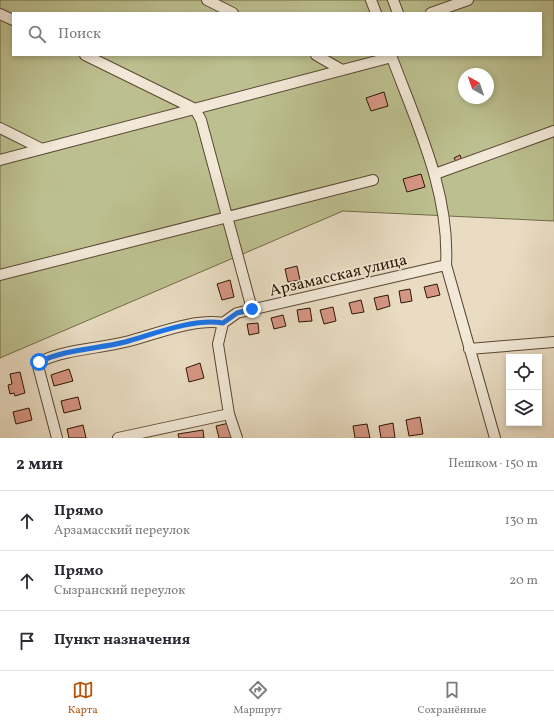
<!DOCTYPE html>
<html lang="ru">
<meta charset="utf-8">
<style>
:root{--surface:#fff;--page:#f2f2f3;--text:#2b2b33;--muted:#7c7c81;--line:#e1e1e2;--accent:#b45309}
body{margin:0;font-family:Vollkorn,serif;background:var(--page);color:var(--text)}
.controls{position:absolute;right:12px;bottom:12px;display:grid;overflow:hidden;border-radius:0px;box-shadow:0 2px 6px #0003}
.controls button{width:36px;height:36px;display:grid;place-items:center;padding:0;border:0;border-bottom:1px solid var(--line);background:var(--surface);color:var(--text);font:20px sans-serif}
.compass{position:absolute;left:458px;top:68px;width:36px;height:36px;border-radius:50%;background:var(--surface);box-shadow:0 2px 6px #0003;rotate:320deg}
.stop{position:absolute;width:12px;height:12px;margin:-9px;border:3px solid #1a73e8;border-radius:50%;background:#fff}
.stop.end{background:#1a73e8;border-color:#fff;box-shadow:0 1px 4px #0008}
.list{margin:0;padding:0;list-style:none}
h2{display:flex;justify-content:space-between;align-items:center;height:52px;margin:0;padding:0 16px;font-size:17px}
h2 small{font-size:13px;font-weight:400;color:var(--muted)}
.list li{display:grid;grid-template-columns:26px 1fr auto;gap:12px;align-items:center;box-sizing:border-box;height:60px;padding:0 16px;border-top:1px solid var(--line)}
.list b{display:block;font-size:15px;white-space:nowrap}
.list p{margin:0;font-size:13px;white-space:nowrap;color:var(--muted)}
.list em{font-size:13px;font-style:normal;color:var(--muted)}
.icon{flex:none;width:22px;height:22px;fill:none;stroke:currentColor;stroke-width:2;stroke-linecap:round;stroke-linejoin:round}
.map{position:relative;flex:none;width:554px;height:438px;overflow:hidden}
.search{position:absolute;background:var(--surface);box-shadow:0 2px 6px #0003;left:12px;right:12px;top:12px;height:44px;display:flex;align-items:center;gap:10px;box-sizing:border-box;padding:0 14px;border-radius:0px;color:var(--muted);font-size:15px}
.sheet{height:232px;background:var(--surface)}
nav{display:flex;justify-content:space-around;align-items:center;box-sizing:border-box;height:56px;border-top:1px solid var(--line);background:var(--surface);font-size:11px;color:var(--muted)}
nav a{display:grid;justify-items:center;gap:2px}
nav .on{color:var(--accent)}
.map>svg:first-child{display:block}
.garden{fill:#bcbf8f;stroke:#746b48;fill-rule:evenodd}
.building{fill:#d69684;stroke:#2c1702}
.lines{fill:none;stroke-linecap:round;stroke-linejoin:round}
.minor-casing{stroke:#5b4832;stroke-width:12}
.minor{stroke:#f1e8d7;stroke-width:10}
.route{stroke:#1a73e8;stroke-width:5}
.labels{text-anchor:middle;stroke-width:3.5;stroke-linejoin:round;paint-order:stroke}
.street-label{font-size:16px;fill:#2c1702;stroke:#f1e8d7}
</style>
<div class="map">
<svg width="554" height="438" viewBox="0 0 554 438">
<rect width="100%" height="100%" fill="#e9dcc2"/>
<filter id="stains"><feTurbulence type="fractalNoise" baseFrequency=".005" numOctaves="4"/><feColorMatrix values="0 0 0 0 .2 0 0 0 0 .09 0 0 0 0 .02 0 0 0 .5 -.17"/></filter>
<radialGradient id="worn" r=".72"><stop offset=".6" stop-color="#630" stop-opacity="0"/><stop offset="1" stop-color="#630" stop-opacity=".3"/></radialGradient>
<path class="garden" d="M 0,0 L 554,0 L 554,221 L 343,211 L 0,358 ZM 13,13 L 541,13 L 541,55 L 13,55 ZM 464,74 L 488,74 L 488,98 L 464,98 Z"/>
<path class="building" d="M 384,92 L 388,106 L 371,111 L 366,98 Z
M 460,155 L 462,161 L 457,163 L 454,158 Z
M 421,174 L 425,187 L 407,192 L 403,179 Z
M 297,266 L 300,280 L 288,282 L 285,269 Z
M 230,280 L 234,297 L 222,300 L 217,284 Z
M 437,284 L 440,295 L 427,298 L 424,287 Z
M 410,289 L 412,301 L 401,303 L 399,291 Z
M 388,295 L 390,306 L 377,310 L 374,298 Z
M 361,300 L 364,312 L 352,314 L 349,303 Z
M 333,307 L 336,321 L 324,324 L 320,310 Z
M 310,308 L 312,321 L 299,322 L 297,310 Z
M 283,315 L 286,326 L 274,329 L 271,318 Z
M 258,323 L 259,333 L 249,335 L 247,324 Z
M 200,363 L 204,378 L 189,382 L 186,368 Z
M 69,369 L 73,381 L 54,386 L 51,375 Z
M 20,372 L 25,393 L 15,396 L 14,393 L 10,394 L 8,385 L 12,384 L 10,374 Z
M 78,397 L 81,409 L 64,413 L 61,401 Z
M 29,408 L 32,420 L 16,424 L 13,412 Z
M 420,417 L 423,434 L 409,436 L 406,420 Z
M 229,423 L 232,438 L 219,438 L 216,426 Z
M 393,423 L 395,438 L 381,438 L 379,426 Z
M 367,424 L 370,438 L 355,438 L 353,426 Z
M 83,425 L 86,438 L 69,438 L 67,429 Z
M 203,430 L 204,438 L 179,438 L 178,434 Z"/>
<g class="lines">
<g class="minor-casing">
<path id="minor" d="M 207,0 L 233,13
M 371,0 L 376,13
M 393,0 L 398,13
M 431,13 L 468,0
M 0,14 L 13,20
M 85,55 L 195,109 L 201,120 L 252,309
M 316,55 L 342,70
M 391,55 C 416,123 450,191 446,265 L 495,438
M 0,128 L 42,149
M 0,160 L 392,57
M 435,174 L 554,131
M 0,275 L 373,180
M 469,349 L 554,342
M 57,438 L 38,366 L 39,362 C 66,349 97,349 125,342 C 154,335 193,318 223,323
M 118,438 L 229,414
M 237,438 L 229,414 L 218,344 L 223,323 L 237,313 L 446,265"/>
</g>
<use href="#minor" class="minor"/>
</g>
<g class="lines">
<path class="route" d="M 39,362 C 66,349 97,349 125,342 C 154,334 193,318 223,323 L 237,313 L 252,309"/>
</g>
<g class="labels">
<g class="street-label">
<text transform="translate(338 274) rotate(-13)" y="6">Арзамасская улица</text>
</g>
</g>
<rect width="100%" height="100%" filter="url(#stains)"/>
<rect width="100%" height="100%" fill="url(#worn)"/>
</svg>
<div class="controls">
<button><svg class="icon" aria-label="locate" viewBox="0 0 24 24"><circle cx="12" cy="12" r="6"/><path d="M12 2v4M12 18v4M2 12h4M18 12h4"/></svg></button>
<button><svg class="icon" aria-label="layers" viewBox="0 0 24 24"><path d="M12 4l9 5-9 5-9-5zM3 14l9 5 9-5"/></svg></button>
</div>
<svg class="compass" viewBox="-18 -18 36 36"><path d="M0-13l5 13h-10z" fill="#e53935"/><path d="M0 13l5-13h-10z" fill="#7c7c81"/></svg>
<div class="stop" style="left:39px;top:362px"></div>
<div class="stop end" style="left:252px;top:309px"></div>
<div class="search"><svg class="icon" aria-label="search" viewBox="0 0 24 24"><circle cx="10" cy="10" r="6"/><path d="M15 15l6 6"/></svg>Поиск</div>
</div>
<section class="sheet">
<h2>2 мин<small>Пешком · 150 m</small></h2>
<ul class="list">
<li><svg class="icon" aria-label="ahead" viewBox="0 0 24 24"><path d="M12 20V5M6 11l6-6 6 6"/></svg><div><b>Прямо</b><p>Арзамасский переулок</p></div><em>130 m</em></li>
<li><svg class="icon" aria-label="ahead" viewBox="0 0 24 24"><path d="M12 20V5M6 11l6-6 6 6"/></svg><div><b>Прямо</b><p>Сызранский переулок</p></div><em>20 m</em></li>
<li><svg class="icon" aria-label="arrive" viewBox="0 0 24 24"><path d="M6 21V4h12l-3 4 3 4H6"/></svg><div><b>Пункт назначения</b></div></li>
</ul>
</section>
<nav>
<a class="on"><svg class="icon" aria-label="map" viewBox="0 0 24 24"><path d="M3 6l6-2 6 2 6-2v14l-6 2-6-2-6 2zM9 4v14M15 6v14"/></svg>Карта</a>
<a><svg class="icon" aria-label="directions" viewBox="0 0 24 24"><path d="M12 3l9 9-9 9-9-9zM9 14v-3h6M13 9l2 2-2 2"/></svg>Маршрут</a>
<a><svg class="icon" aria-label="saved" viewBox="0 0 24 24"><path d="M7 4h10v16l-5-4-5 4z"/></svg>Сохранённые</a>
</nav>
